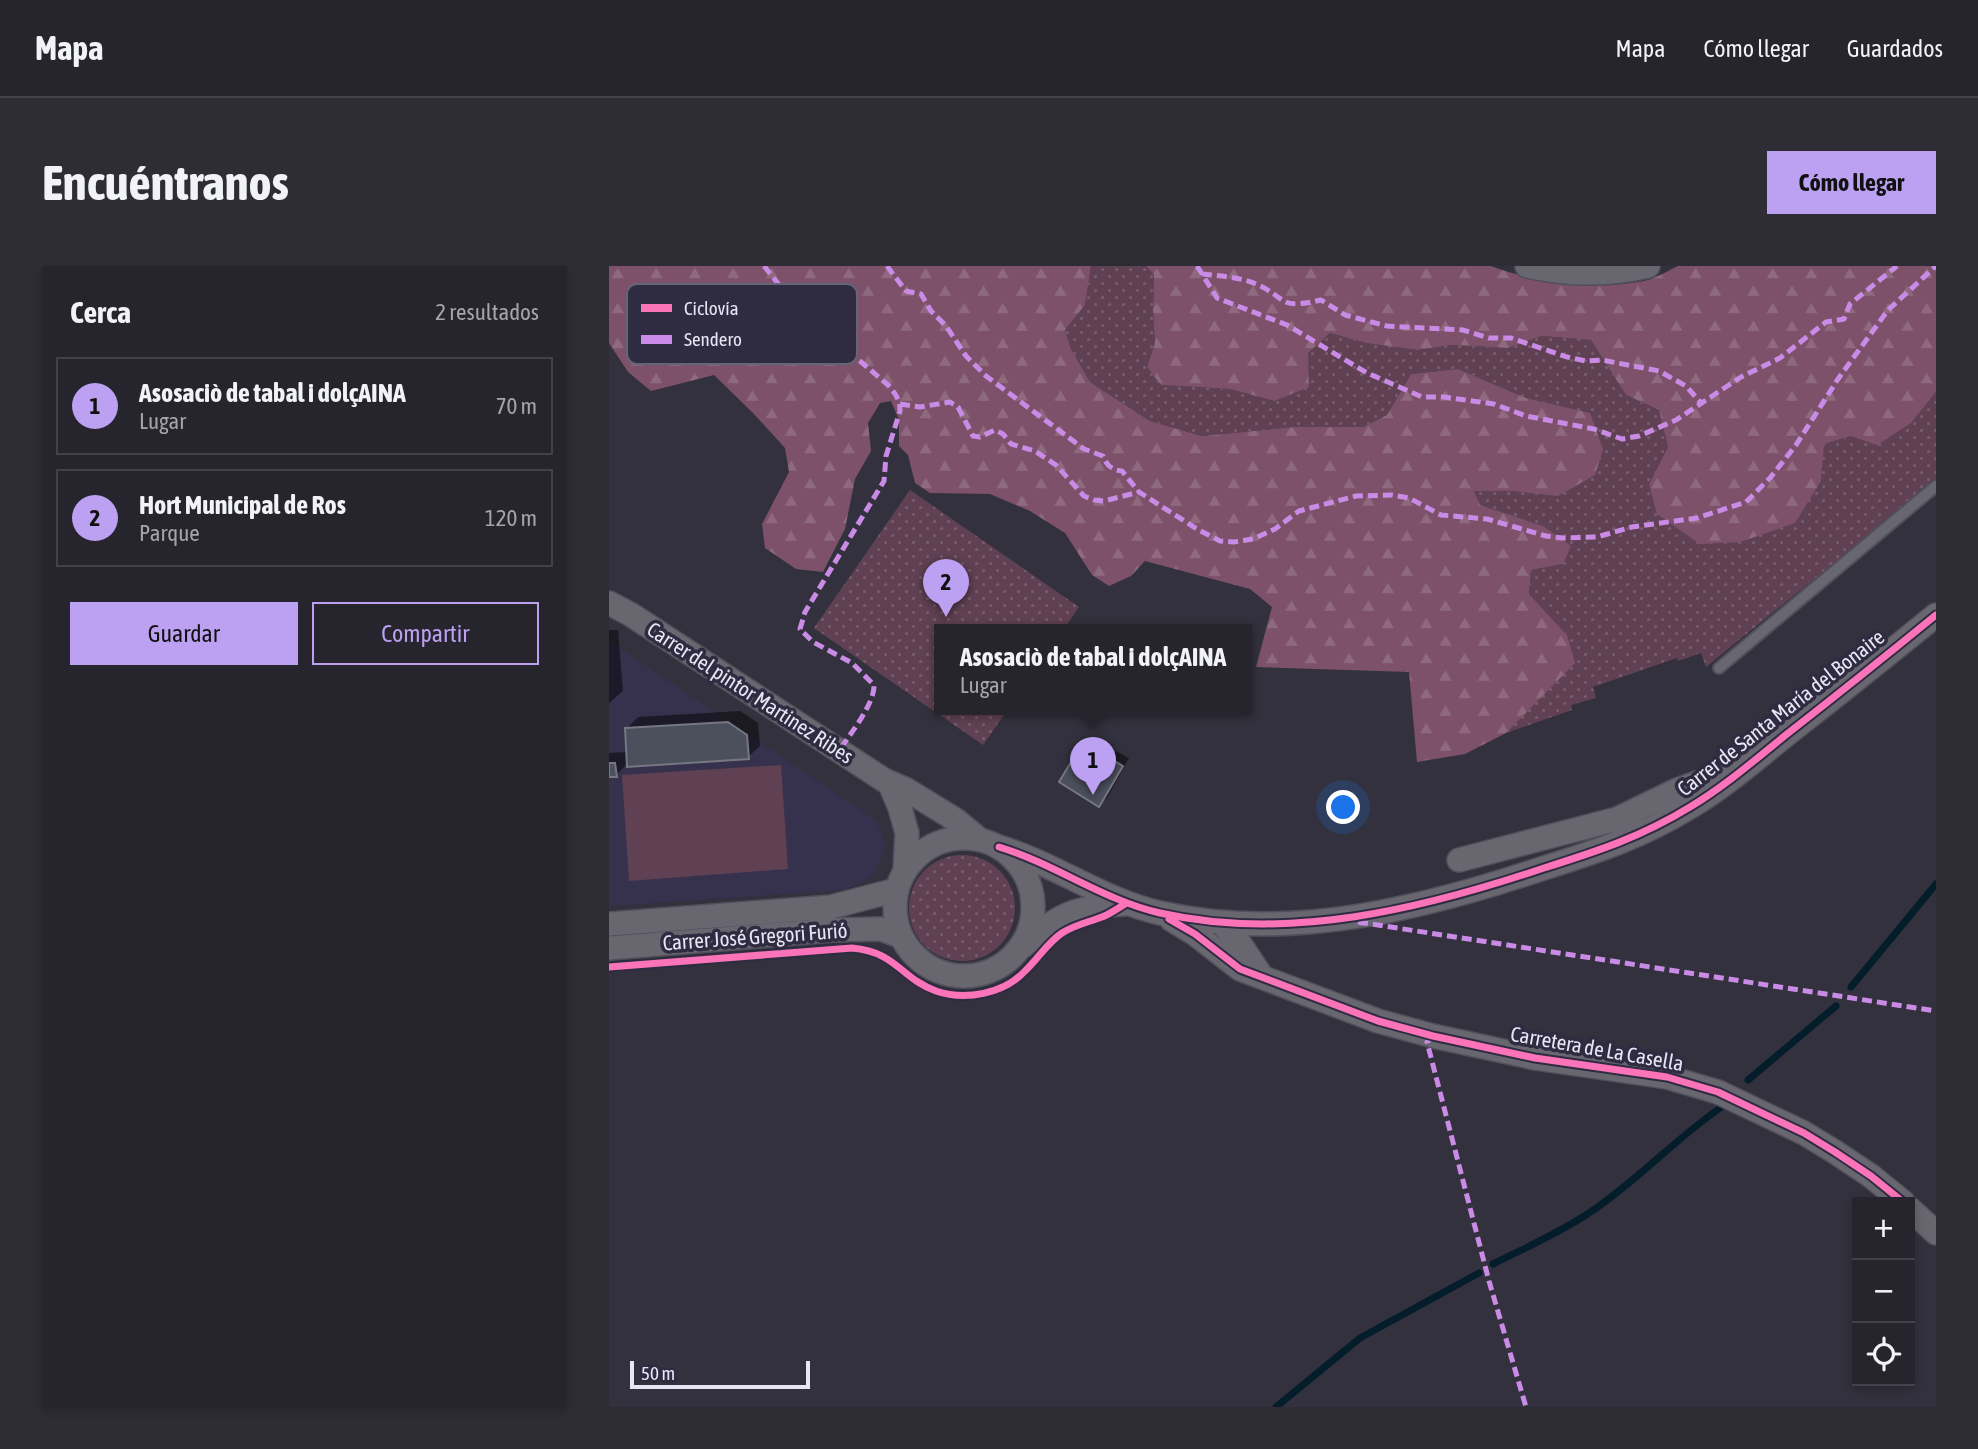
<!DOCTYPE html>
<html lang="es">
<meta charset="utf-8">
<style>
:root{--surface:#26252e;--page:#2e2d36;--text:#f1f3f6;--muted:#a4a5aa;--line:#42424a;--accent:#bca0f2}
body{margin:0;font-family:"Asap Condensed",sans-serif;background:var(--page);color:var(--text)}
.controls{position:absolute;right:21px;bottom:21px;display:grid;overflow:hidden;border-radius:0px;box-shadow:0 4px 10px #0003}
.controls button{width:63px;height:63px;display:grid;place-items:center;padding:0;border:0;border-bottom:2px solid var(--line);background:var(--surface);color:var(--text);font:35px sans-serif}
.scale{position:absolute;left:21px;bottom:18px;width:180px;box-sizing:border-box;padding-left:7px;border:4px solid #e7e6f4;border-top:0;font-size:19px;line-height:24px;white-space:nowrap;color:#e7e6f4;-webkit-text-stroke:5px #2f2c42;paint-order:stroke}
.you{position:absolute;left:735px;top:542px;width:24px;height:24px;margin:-18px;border:5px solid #fff;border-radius:50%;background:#1a73e8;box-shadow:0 0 0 10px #1a73e833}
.badge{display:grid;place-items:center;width:46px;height:46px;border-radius:50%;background:var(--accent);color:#111;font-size:23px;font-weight:700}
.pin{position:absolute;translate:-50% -58px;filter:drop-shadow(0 2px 4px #0008)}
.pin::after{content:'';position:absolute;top:37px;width:24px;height:21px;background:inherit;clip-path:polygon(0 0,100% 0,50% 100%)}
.popup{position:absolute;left:325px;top:358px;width:318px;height:91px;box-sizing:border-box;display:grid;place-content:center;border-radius:0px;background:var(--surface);filter:drop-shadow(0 2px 5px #0005);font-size:23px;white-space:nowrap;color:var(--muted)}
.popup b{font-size:26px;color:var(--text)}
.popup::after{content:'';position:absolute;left:50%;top:100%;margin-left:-14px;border:14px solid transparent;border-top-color:var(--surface)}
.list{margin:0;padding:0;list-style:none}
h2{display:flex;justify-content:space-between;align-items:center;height:91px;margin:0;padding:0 28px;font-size:30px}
h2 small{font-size:23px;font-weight:400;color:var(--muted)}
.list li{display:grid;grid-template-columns:46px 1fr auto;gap:21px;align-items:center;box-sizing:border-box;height:98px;margin:0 14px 14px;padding:0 14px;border:2px solid var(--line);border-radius:0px}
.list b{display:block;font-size:26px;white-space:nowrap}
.list p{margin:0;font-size:23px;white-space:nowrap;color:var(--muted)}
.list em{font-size:23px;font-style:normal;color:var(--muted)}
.actions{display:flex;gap:14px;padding:21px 28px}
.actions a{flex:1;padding:16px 0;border:2px solid var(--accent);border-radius:0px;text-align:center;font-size:24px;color:var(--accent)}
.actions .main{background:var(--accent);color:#111}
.icon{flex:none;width:38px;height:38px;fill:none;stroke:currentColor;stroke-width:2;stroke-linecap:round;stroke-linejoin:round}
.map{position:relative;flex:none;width:1327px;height:1141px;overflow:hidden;border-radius:0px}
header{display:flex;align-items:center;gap:42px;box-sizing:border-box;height:98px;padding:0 35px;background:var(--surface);border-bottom:2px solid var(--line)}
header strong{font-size:33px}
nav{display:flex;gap:38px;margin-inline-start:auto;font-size:24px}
.intro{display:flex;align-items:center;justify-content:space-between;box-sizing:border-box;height:168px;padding:0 42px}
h1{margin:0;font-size:49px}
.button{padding:18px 32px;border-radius:0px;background:var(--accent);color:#111;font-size:24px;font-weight:700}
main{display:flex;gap:42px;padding:0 42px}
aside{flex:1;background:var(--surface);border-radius:0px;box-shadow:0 4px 10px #0003}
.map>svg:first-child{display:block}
.built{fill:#36324d}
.grass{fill:url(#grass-dots)}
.forest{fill:url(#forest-firs)}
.pitch{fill:#604153}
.shadow{fill:#0007}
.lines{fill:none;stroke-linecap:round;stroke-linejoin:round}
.stream{stroke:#041d2b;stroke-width:7}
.building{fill:#4c505d;stroke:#757782;stroke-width:2}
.lane-casing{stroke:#504f5a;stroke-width:14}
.street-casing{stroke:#504f5a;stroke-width:26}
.lane{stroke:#686770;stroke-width:10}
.street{stroke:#686770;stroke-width:23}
.quiet{stroke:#ca8be6;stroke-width:5;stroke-dasharray:10 5;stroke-linecap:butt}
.cycleway-casing{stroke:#2f2c42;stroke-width:11}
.cycleway{stroke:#fb73b8;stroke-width:7}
.labels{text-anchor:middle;stroke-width:7;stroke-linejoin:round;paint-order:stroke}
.street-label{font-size:21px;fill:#e7e6f4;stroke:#2f2c42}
.key{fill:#2f2c42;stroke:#666477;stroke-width:2}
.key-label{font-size:19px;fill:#e7e6f4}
</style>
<header>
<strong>Mapa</strong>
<nav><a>Mapa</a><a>Cómo llegar</a><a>Guardados</a></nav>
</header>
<div class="intro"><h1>Encuéntranos</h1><a class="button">Cómo llegar</a></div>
<main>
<aside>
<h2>Cerca<small>2 resultados</small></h2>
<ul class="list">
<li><span class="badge">1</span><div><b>Asosaciò de tabal i dolçAINA</b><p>Lugar</p></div><em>70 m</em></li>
<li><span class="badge">2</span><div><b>Hort Municipal de Ros</b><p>Parque</p></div><em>120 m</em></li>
</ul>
<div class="actions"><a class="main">Guardar</a><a>Compartir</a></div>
</aside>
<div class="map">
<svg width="1327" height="1141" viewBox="0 0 1327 1141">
<defs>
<pattern id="grass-dots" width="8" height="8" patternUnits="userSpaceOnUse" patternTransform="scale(1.75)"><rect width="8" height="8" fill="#604153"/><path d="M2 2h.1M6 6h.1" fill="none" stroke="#775c6c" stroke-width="1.8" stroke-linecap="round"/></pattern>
<pattern id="forest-firs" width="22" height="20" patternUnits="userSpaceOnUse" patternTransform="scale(1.75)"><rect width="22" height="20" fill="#7c5169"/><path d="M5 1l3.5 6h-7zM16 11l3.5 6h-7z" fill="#8f6a7f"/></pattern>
</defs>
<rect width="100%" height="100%" fill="#32313d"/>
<path class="built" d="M 0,375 L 265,553 L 272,565 L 276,581 L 267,605 L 258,615 L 234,624 L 0,640 Z"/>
<path class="grass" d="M 482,0 L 537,0 L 545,9 L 544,45 L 546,77 L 538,101 L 552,119 L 621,123 L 664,135 L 699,86 L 721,67 L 757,77 L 808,84 L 844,79 L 899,82 L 933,70 L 982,74 L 1017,129 L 1050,144 L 1059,181 L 1040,218 L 1212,215 L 1214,178 L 1242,170 L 1302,157 L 1327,126 L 1327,214 L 1097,401 L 1092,387 L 1069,395 L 1068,392 L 984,421 L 987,432 L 962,439 L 963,444 L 897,467 L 911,452 L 958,369 L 920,328 L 922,304 L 954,298 L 934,260 L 870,239 L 865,224 L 905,225 L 981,148 L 917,132 L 849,103 L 802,108 L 778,149 L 754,161 L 685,161 L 593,170 L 541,155 L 481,116 L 462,83 L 456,64 L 476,39 Z
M 301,224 L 470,341 L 455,363 L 330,363 L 330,443 L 399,443 L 374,479 L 205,362 Z
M300 642a53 53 0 1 1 106 0a53 53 0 1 1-106 0Z"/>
<path class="forest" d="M 0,0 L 482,0 L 476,39 L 456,64 L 462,83 L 481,116 L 541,155 L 593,170 L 685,161 L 754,161 L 778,149 L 802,108 L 849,103 L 917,132 L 981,147 L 994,183 L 986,209 L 949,230 L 905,225 L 865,225 L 871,239 L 934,260 L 962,280 L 954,298 L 922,304 L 920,328 L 958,369 L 966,397 L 897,467 L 856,488 L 808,496 L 800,406 L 647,401 L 663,341 L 641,323 L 536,295 L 522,310 L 500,320 L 483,309 L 456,267 L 421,245 L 381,228 L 321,227 L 306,217 L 299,189 L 290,180 L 290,154 L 282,135 L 271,137 L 259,157 L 262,185 L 246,213 L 236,263 L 214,306 L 187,303 L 156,282 L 153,258 L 180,206 L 176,182 L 145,148 L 105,109 L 42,125 L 19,106 L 0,77 Z
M 537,0 L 882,0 C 926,17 993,25 1039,14 C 1049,11 1060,4 1069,0 L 1327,0 L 1327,126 L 1302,157 L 1268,179 L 1242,170 L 1215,178 L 1212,215 L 1186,257 L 1131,276 L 1091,278 L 1048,248 L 1040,218 L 1059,181 L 1050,144 L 1017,129 L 982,74 L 933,70 L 899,82 L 844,79 L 808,84 L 757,77 L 721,67 L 699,87 L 700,121 L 665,135 L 621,123 L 552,119 L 538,101 L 546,77 L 544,45 L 545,9 Z"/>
<path class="pitch" d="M 172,499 L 179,603 L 20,615 L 13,509 Z"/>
<path class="shadow" d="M 0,364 L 9,364 L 14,425 L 0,437 Z
M 131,445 L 149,457 L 151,480 L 139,491 L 20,496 L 7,509 L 0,509 L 0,487 L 19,486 L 17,463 L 29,451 Z
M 474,485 L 496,498 L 507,485 L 520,492 L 498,532 L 490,539 L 466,492 Z"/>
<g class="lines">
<path class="stream" d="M 1242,721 L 1327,618
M 1139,814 L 1227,740
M 884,998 C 916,982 950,967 980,947 C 1027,916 1065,874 1111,842
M 667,1141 L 751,1072 L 870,1007"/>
</g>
<path class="building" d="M 119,456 L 138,469 L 140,493 L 18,501 L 16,462 Z
M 465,491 L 489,505 L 499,491 L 514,500 L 490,541 L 450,516 Z
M 0,497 L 6,497 L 8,511 L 0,511 Z"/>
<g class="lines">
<g class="lane-casing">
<path id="lane" d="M 1110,402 L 1327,220"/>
</g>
<g class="street-casing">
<path id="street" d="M 918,0 C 958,9 998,10 1039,0
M 0,337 L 21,348 L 275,514 L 298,524 L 347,554 L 371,574
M 281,518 L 291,542 L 298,567 L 296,604
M286 641a69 69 0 1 1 138 0a69 69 0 1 1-138 0Z
M 390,581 C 446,598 494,634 551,647 C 680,676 813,643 935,602 C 989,585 1032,571 1081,541 C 1116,520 1147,493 1178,468 C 1228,429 1278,389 1327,349
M 850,594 L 1008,553 L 1068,524 L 1119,506
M 563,654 L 586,668 L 631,703 L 769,755 L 824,770 L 926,792 L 1058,811 L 1109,826 L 1195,867 L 1226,886 L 1262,910 L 1294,936
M 611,656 L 627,672 L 651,708
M 0,658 L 222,641 L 287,624
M 414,680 C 451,648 465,641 515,638
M 0,682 L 223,664 L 272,663 L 291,670
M 1301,943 L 1327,967"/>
</g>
<use href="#lane" class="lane"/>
<use href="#street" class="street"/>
<path class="quiet" d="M 155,0 L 187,40 L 279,119 C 286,127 291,133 291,145 L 277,190 L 275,215 L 196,346 L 191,363 L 204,376 L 243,397 L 265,419 C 266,438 240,469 230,485
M 278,0 L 297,25 L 312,28 L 322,45 L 337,60 L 357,90 L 377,110 L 475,183 L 494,190 C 498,200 503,204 513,205 L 530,226
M 588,0 L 608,32 L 678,59 L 758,107 L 813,131 L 835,131 L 885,138 L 917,150 L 985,163 L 1013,173 L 1030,170 L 1067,154 L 1132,111 L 1171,92 L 1217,56 L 1235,53 L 1241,38 L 1288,0
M 593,8 C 611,10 631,11 647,18 C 681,33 667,44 712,34 L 736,49 L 778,60 L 854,64 L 880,72 L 902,72 L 958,91 L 977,95 L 993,94 L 1050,105 L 1077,120 L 1093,138
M 291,138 L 311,141 L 341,136 L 349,141 L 364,170 L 371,171 L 386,164 L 394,168 L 402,178 L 426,185 L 447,199 L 475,230 L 485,234 L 495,235 L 530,226 L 588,263 L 611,275 L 625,276 L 644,273 L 666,263 L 690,245 L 747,230 L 783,229 L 800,232 L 832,249 L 878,253 L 937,270 L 954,272 L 988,271 L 1023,261 L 1088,252 L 1137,236 L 1161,212 L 1187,179 L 1229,113 L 1279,44 L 1327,0
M 749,656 L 1327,745
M 824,770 L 818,776 L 880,1015 L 917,1141"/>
<g class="cycleway-casing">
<path id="cycleway" d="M 390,581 C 446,598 494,634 551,647 C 680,676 813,643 935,602 C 989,585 1032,571 1081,541 C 1116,520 1147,493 1178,468 C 1228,429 1278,389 1327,349
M 560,653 L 586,668 L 631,703 L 769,755 L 824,770 L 926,792 L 1058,811 L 1109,826 L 1195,867 L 1226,886 L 1262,910 L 1294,936
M 0,701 L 243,682 C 288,686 291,712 327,725 C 356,735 395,728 416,705 C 429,693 438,677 453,667 C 465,659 480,656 493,651 C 501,648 509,642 516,638"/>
</g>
<use href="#cycleway" class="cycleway"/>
</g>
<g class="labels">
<g class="street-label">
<text transform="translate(141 427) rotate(33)" y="7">Carrer del pintor Martinez Ribes</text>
<text transform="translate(1172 447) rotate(-38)" y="7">Carrer de Santa María del Bonaire</text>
<text transform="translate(146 671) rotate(-4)" y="7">Carrer José Gregori Furió</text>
<text transform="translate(988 783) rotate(10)" y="7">Carretera de La Casella</text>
</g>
</g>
<rect x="18" y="18" width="230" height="80" rx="10" class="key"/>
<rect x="32" y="38" width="31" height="8" fill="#fb73b8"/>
<rect x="32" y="69" width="31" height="9" fill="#ca8be6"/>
<g class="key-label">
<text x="75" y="49">Ciclovía</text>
<text x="75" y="80">Sendero</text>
</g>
</svg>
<div class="controls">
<button>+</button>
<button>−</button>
<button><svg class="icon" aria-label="locate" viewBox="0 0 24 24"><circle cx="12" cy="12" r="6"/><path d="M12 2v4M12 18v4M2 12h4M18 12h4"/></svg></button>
</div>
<div class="scale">50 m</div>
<div class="you"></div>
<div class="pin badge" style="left:484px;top:529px">1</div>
<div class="popup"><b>Asosaciò de tabal i dolçAINA</b>Lugar</div>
<div class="pin badge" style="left:337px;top:351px">2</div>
</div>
</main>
